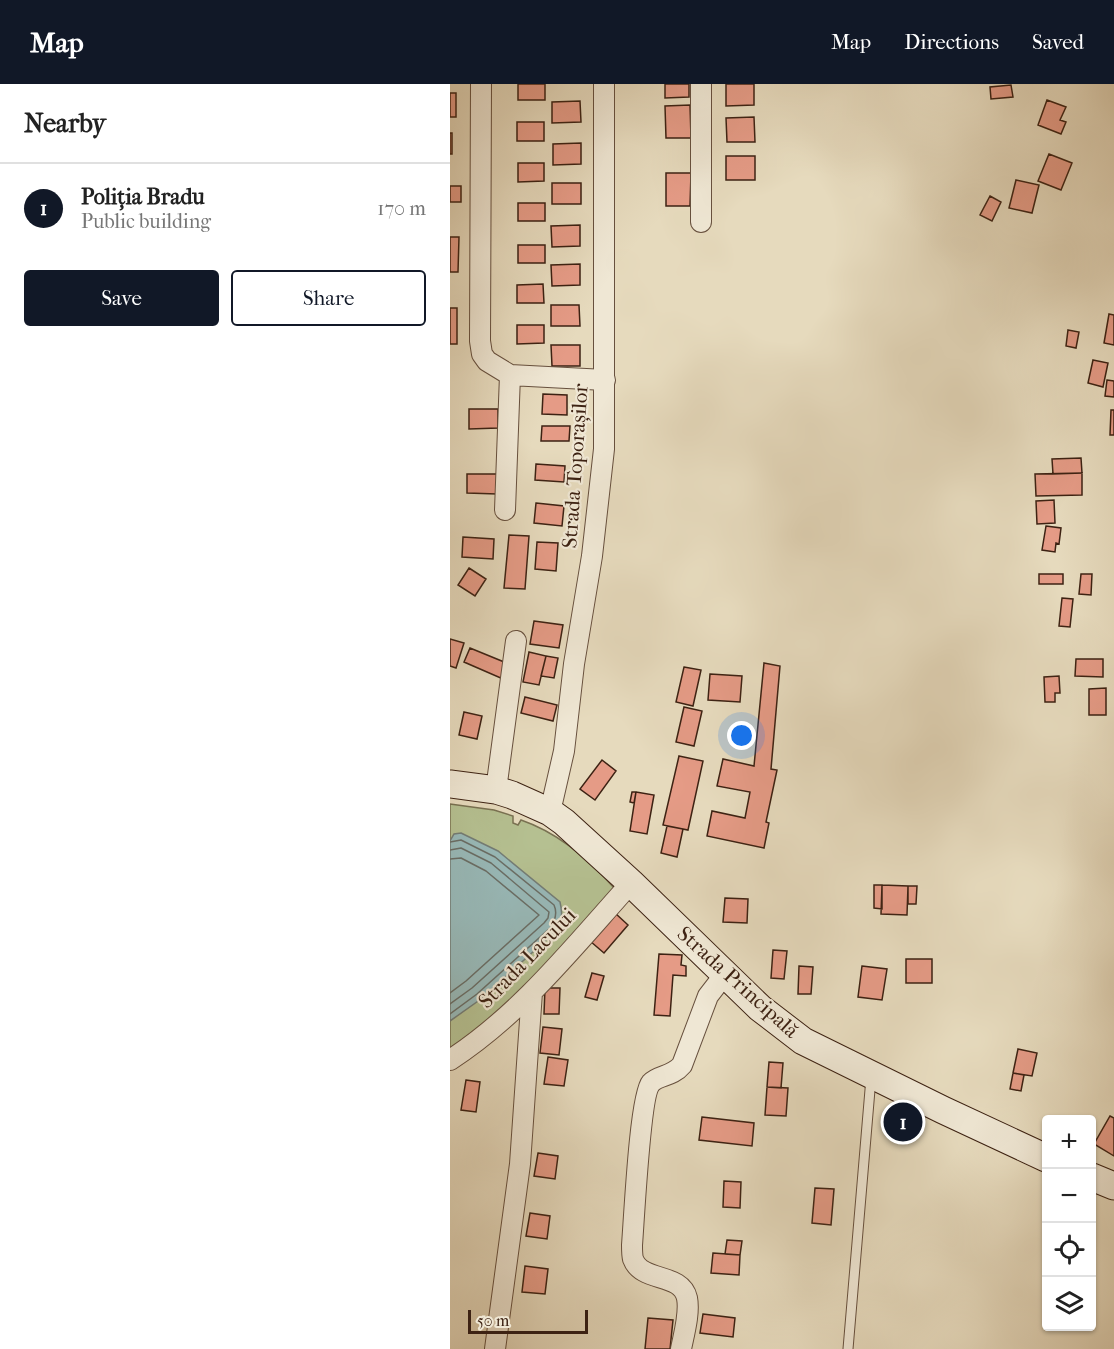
<!DOCTYPE html>
<meta charset="utf-8">
<style>
:root{--surface:#fff;--page:#f2f2f2;--text:#222;--muted:#767676;--line:#e0e0e0;--accent:#111827}
body{margin:0;font-family:"IM FELL French Canon",serif;background:var(--page);color:var(--text)}
.controls{position:absolute;right:18px;bottom:18px;display:grid;overflow:hidden;border-radius:6px;box-shadow:0 2px 4px #0004}
.controls button{width:54px;height:54px;display:grid;place-items:center;padding:0;border:0;border-bottom:2px solid var(--line);background:var(--surface);color:var(--text);font:30px sans-serif}
.scale{position:absolute;left:18px;bottom:15px;width:120px;box-sizing:border-box;padding-left:6px;border:3px solid #3d2213;border-top:0;font-size:16px;line-height:21px;white-space:nowrap;color:#3d2213;-webkit-text-stroke:4px #efe7d4;paint-order:stroke}
.you{position:absolute;left:292px;top:652px;width:21px;height:21px;margin:-15px;border:4px solid #fff;border-radius:50%;background:#1a73e8;box-shadow:0 0 0 9px #1a73e833}
.badge{display:grid;place-items:center;width:39px;height:39px;border-radius:50%;background:var(--accent);color:#fff;font-size:20px;font-weight:700}
.pin{position:absolute;translate:-50% -50%;border:3px solid #fff;box-shadow:0 2px 6px #0006}
.list{margin:0;padding:0;list-style:none}
h2{display:flex;justify-content:space-between;align-items:center;height:78px;margin:0;padding:0 24px;font-size:26px}
h2 small{font-size:20px;font-weight:400;color:var(--muted)}
.list li{display:grid;grid-template-columns:39px 1fr auto;gap:18px;align-items:center;box-sizing:border-box;height:90px;padding:0 24px;border-top:2px solid var(--line)}
.list b{display:block;font-size:22px;white-space:nowrap}
.list p{margin:0;font-size:20px;white-space:nowrap;color:var(--muted)}
.list em{font-size:20px;font-style:normal;color:var(--muted)}
.actions{display:flex;gap:12px;padding:18px 24px}
.actions a{flex:1;padding:14px 0;border:2px solid var(--accent);border-radius:6px;text-align:center;font-size:21px;color:var(--accent)}
.actions .main{background:var(--accent);color:#fff}
.icon{flex:none;width:33px;height:33px;fill:none;stroke:currentColor;stroke-width:2;stroke-linecap:round;stroke-linejoin:round}
.map{position:relative;flex:none;width:664px;height:1265px;overflow:hidden}
header{display:flex;align-items:center;gap:36px;box-sizing:border-box;height:84px;padding:0 30px;background:var(--accent);color:#fff}
header strong{font-size:28px}
nav{display:flex;gap:33px;margin-inline-start:auto;font-size:21px}
main{display:flex}
aside{flex:1;background:var(--surface)}
.map>svg:first-child{display:block}
.green{fill:#b5c091;stroke:#797152;stroke-width:1.5}
.water{fill:#98b9b8;stroke:#747d76;stroke-width:1.5}
.lines{fill:none;stroke-linecap:round;stroke-linejoin:round}
.shore{stroke:#6a6e66;stroke-width:1.5}
.building{fill:#e59b86;stroke:#3d2213;stroke-width:1.5}
.lane-casing{stroke:#67503e;stroke-width:11}
.street-casing{stroke:#67503e;stroke-width:22}
.secondary-casing{stroke:#3d2213;stroke-width:29}
.lane{stroke:#efe7d4;stroke-width:9}
.street{stroke:#efe7d4;stroke-width:20}
.secondary{stroke:#efe7d4;stroke-width:27}
.labels{text-anchor:middle;stroke-width:4.5;stroke-linejoin:round;paint-order:stroke}
.street-label{font-size:21px;fill:#3d2213;stroke:#efe7d4}
</style>
<header>
<strong>Map</strong>
<nav><a>Map</a><a>Directions</a><a>Saved</a></nav>
</header>
<main>
<aside>
<h2>Nearby<small></small></h2>
<ul class="list">
<li><span class="badge">1</span><div><b>Poliția Bradu</b><p>Public building</p></div><em>170 m</em></li>
</ul>
<div class="actions"><a class="main">Save</a><a>Share</a></div>
</aside>
<div class="map">
<svg width="664" height="1265" viewBox="0 0 664 1265">
<rect width="100%" height="100%" fill="#e6dabd"/>
<filter id="stains"><feTurbulence type="fractalNoise" baseFrequency=".00333" numOctaves="4"/><feColorMatrix values="0 0 0 0 .2 0 0 0 0 .09 0 0 0 0 .02 0 0 0 .5 -.17"/></filter>
<radialGradient id="worn" r=".72"><stop offset=".6" stop-color="#630" stop-opacity="0"/><stop offset="1" stop-color="#630" stop-opacity=".3"/></radialGradient>
<path class="green" d="M 0,720 L 44,726 L 63,732 L 63,739 L 68,741 L 71,736 C 109,749 139,775 165,805 L 66,913 L 0,967 Z"/>
<path class="water" d="M 11,749 L 48,767 L 110,818 C 113,830 112,838 105,848 L 31,915 L 0,937 L 0,757 L 4,750 Z"/>
<g class="lines">
<path class="shore" d="M 0,758 L 11,756 L 45,773 L 104,821 C 108,830 105,837 100,844 L 27,910 L 0,930
M 0,766 L 11,764 L 41,779 L 99,828 L 98,834 L 94,839 L 22,904 L 0,920
M 0,775 L 11,774 L 36,787 L 89,831 L 16,897 L 0,909"/>
</g>
<path class="building" d="M 68,0 L 95,0 L 95,16 L 68,16 Z
M 215,0 L 239,0 L 239,13 L 215,14 Z
M 276,0 L 304,0 L 304,21 L 276,22 Z
M 561,1 L 563,13 L 541,15 L 540,3 Z
M 0,9 L 6,9 L 6,33 L 0,33 Z
M 597,16 L 616,23 L 610,36 L 616,38 L 611,50 L 588,41 Z
M 130,17 L 131,38 L 102,39 L 102,18 Z
M 240,21 L 241,54 L 216,54 L 215,22 Z
M 304,33 L 305,58 L 277,58 L 276,34 Z
M 67,38 L 94,38 L 94,57 L 67,57 Z
M 0,49 L 2,49 L 2,70 L 0,70 Z
M 131,59 L 131,80 L 103,81 L 103,60 Z
M 599,70 L 622,79 L 611,106 L 588,97 Z
M 276,72 L 305,72 L 305,96 L 276,96 Z
M 68,79 L 94,79 L 94,97 L 68,98 Z
M 216,89 L 241,89 L 240,122 L 216,122 Z
M 566,96 L 589,101 L 582,129 L 559,124 Z
M 102,99 L 131,99 L 131,120 L 102,120 Z
M 0,102 L 11,102 L 11,118 L 0,118 Z
M 540,112 L 551,118 L 542,137 L 530,131 Z
M 68,119 L 95,119 L 95,137 L 68,137 Z
M 130,141 L 130,162 L 102,163 L 101,142 Z
M 0,153 L 9,153 L 8,188 L 0,188 Z
M 68,161 L 95,161 L 95,179 L 68,179 Z
M 130,180 L 130,201 L 102,202 L 101,181 Z
M 93,200 L 94,219 L 67,219 L 67,201 Z
M 101,221 L 129,221 L 130,242 L 101,242 Z
M 0,224 L 7,224 L 7,260 L 0,260 Z
M 659,230 L 664,231 L 664,261 L 654,259 Z
M 67,241 L 94,241 L 94,259 L 67,260 Z
M 618,246 L 629,248 L 626,264 L 616,262 Z
M 101,261 L 130,261 L 130,282 L 102,282 Z
M 643,276 L 658,279 L 653,303 L 638,299 Z
M 657,296 L 664,297 L 664,313 L 655,312 Z
M 93,310 L 117,311 L 117,331 L 92,330 Z
M 19,325 L 48,325 L 48,344 L 19,345 Z
M 661,326 L 664,326 L 664,351 L 660,351 Z
M 92,342 L 120,342 L 119,357 L 91,357 Z
M 631,374 L 632,389 L 603,390 L 602,375 Z
M 86,380 L 115,382 L 114,398 L 85,396 Z
M 632,389 L 632,411 L 586,412 L 585,390 Z
M 17,390 L 47,390 L 47,410 L 17,409 Z
M 604,416 L 605,439 L 587,440 L 586,417 Z
M 86,419 L 114,422 L 112,442 L 84,439 Z
M 596,442 L 611,444 L 609,460 L 606,459 L 605,468 L 592,466 Z
M 59,451 L 79,452 L 75,505 L 54,504 Z
M 13,453 L 44,455 L 43,475 L 12,473 Z
M 87,458 L 108,459 L 106,487 L 85,485 Z
M 19,484 L 36,495 L 25,512 L 8,501 Z
M 589,490 L 613,490 L 613,500 L 589,500 Z
M 631,490 L 642,490 L 641,511 L 629,510 Z
M 612,514 L 623,515 L 620,543 L 609,542 Z
M 84,537 L 113,541 L 109,564 L 80,560 Z
M 0,555 L 14,559 L 6,584 L 0,582 Z
M 20,564 L 59,580 L 53,595 L 14,578 Z
M 79,568 L 96,572 L 89,601 L 73,598 Z
M 96,572 L 108,574 L 104,594 L 91,592 Z
M 626,575 L 653,575 L 653,593 L 625,592 Z
M 314,579 L 330,582 L 321,685 L 327,686 L 316,738 L 319,739 L 314,764 L 257,752 L 262,727 L 295,734 L 300,708 L 267,702 L 273,675 L 304,682 Z
M 234,583 L 251,586 L 243,622 L 226,618 Z
M 260,590 L 292,592 L 290,618 L 258,616 Z
M 609,592 L 610,609 L 605,609 L 605,618 L 595,618 L 594,593 Z
M 656,604 L 656,631 L 639,631 L 639,605 Z
M 75,613 L 107,621 L 103,637 L 71,629 Z
M 234,623 L 252,627 L 244,662 L 226,658 Z
M 14,628 L 32,632 L 27,655 L 9,651 Z
M 229,672 L 253,677 L 238,746 L 213,741 Z
M 152,676 L 166,687 L 145,716 L 130,705 Z
M 182,708 L 186,708 L 184,719 L 180,718 Z
M 186,708 L 204,711 L 197,750 L 180,747 Z
M 217,742 L 233,745 L 227,773 L 211,769 Z
M 424,801 L 432,801 L 432,825 L 424,824 Z
M 432,801 L 458,802 L 457,831 L 431,830 Z
M 458,802 L 467,802 L 466,820 L 458,820 Z
M 275,814 L 298,815 L 297,839 L 273,838 Z
M 165,829 L 178,841 L 154,869 L 140,857 Z
M 323,866 L 337,867 L 334,895 L 321,894 Z
M 209,870 L 232,871 L 231,881 L 236,882 L 236,892 L 223,891 L 220,932 L 204,931 Z
M 456,875 L 482,875 L 482,899 L 456,899 Z
M 349,882 L 363,883 L 361,910 L 348,910 Z
M 412,882 L 437,885 L 432,916 L 408,913 Z
M 142,889 L 154,892 L 147,916 L 135,913 Z
M 95,904 L 110,904 L 109,930 L 94,930 Z
M 93,943 L 112,945 L 109,971 L 90,969 Z
M 568,965 L 587,969 L 582,992 L 563,989 Z
M 98,973 L 118,976 L 114,1002 L 94,1000 Z
M 319,978 L 333,979 L 331,1004 L 317,1003 Z
M 563,989 L 574,991 L 571,1007 L 560,1005 Z
M 16,996 L 30,998 L 26,1028 L 11,1026 Z
M 317,1003 L 338,1004 L 336,1032 L 315,1031 Z
M 660,1032 L 664,1034 L 664,1072 L 644,1060 Z
M 252,1033 L 304,1039 L 302,1062 L 249,1056 Z
M 88,1069 L 108,1072 L 105,1095 L 84,1092 Z
M 274,1097 L 291,1098 L 290,1124 L 273,1123 Z
M 365,1104 L 384,1105 L 381,1141 L 362,1139 Z
M 80,1129 L 100,1132 L 97,1155 L 76,1152 Z
M 277,1156 L 292,1157 L 290,1171 L 275,1170 Z
M 263,1169 L 290,1171 L 289,1191 L 261,1189 Z
M 75,1182 L 98,1185 L 95,1210 L 72,1208 Z
M 253,1230 L 285,1234 L 283,1253 L 250,1249 Z
M 198,1234 L 223,1236 L 220,1265 L 195,1265 Z"/>
<g class="lines">
<g class="lane-casing">
<path id="lane" d="M 398,1265 L 421,994"/>
</g>
<g class="street-casing">
<path id="street" d="M 31,0 L 30,257 L 32,270 L 37,277 L 60,291 L 155,296
M 251,138 L 251,0
M 55,426 L 60,291
M 46,706 L 66,557
M 100,728 L 114,667 L 124,580 L 142,472 L 154,365 L 154,0
M 0,976 C 71,930 125,861 181,799
M 45,1265 L 70,1080 L 82,908
M 231,1265 C 234,1250 240,1229 237,1214 C 231,1188 192,1199 183,1175 C 182,1171 182,1165 182,1161 C 184,1137 190,1011 201,999 C 208,991 222,993 232,981 L 258,912 L 275,890"/>
</g>
<g class="secondary-casing">
<path id="secondary" d="M 0,700 L 46,706 L 62,711 L 100,728 L 114,738 L 181,799 L 310,924 L 353,957 L 493,1026 L 596,1074
M 642,1093 L 664,1102"/>
</g>
<use href="#lane" class="lane"/>
<use href="#street" class="street"/>
<use href="#secondary" class="secondary"/>
</g>
<g class="labels">
<g class="street-label">
<text transform="translate(125 382) rotate(-86)" y="7">Strada Toporașilor</text>
<text transform="translate(77 874) rotate(-46)" y="7">Strada Lacului</text>
<text transform="translate(288 898) rotate(42)" y="7">Strada Principală</text>
</g>
</g>
<rect width="100%" height="100%" filter="url(#stains)"/>
<rect width="100%" height="100%" fill="url(#worn)"/>
</svg>
<div class="controls">
<button>+</button>
<button>−</button>
<button><svg class="icon" aria-label="locate" viewBox="0 0 24 24"><circle cx="12" cy="12" r="6"/><path d="M12 2v4M12 18v4M2 12h4M18 12h4"/></svg></button>
<button><svg class="icon" aria-label="layers" viewBox="0 0 24 24"><path d="M12 4l9 5-9 5-9-5zM3 14l9 5 9-5"/></svg></button>
</div>
<div class="scale">50 m</div>
<div class="you"></div>
<div class="pin badge" style="left:453px;top:1038px">1</div>
</div>
</main>
